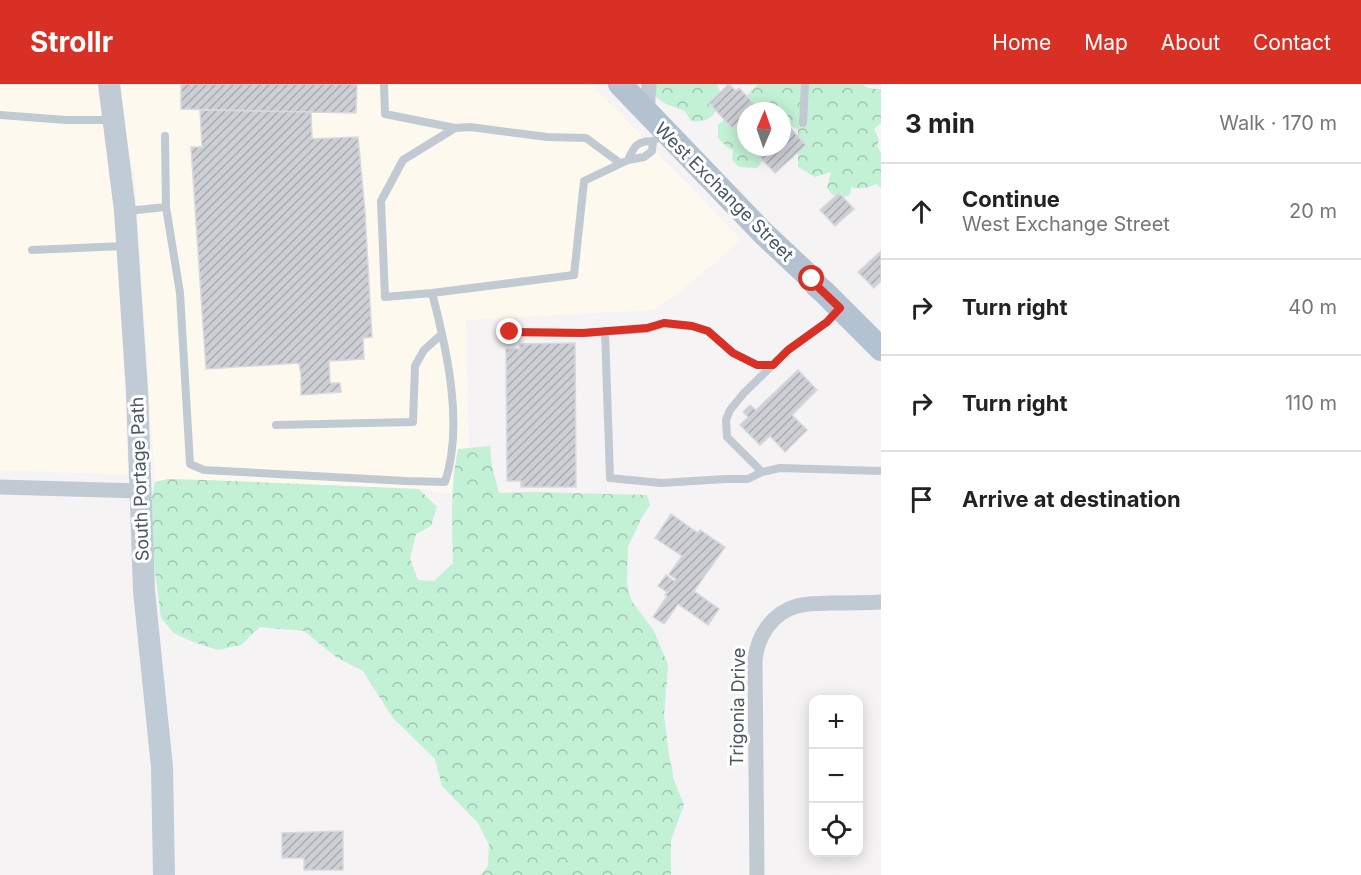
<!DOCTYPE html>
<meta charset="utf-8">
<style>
:root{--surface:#fff;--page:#f6f6f6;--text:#222;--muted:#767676;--line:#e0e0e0;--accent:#d93025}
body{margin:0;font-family:Inter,sans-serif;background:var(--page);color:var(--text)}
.controls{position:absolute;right:18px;bottom:18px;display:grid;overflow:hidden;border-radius:12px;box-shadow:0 3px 15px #0003}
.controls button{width:54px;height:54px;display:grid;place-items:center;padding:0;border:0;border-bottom:2px solid var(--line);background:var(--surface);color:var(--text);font:30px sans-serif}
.compass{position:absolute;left:737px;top:18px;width:54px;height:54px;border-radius:50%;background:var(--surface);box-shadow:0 3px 15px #0003;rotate:2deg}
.stop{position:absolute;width:18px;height:18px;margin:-14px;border:4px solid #d93025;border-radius:50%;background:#fff}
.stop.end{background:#d93025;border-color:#fff;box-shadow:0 2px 6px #0008}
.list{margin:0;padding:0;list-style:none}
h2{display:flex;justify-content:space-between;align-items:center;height:78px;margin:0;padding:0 24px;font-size:26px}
h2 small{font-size:20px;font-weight:400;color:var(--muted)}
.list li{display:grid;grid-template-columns:39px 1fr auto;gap:18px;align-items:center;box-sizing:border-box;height:96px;padding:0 24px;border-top:2px solid var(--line)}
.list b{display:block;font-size:22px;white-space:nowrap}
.list p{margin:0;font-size:20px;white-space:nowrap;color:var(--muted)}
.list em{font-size:20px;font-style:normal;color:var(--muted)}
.icon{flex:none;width:33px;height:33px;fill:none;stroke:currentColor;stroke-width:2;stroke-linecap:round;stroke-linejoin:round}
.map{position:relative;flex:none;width:881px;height:791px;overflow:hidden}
header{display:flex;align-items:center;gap:36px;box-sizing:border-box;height:84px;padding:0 30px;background:var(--accent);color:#fff}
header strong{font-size:28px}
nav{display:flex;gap:33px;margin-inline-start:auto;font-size:21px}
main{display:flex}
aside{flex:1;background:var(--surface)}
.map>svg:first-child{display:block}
.commercial{fill:#fdf9ef}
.forest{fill:url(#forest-crowns)}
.building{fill:url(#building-hatch);stroke:#d7d9de;stroke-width:1.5}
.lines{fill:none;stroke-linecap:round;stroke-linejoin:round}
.lane{stroke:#c1cad2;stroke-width:8}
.street{stroke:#c1cad2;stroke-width:15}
.secondary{stroke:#c1cbd6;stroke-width:22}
.primary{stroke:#b3c2d1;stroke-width:24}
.route{stroke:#d93025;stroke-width:8}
.labels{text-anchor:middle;stroke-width:6;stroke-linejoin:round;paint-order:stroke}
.street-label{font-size:18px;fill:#4a5661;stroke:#fff}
</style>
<header>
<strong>Strollr</strong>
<nav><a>Home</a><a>Map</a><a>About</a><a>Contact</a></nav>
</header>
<main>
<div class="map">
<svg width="881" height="791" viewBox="0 0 881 791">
<defs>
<pattern id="forest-crowns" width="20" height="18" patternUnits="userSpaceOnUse" patternTransform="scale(1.5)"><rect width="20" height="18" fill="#c3f1d5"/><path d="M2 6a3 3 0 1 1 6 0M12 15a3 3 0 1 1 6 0" fill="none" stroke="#a0c6b0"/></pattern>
<pattern id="building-hatch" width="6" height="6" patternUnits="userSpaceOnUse" patternTransform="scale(1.5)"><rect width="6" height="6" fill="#cdcfd5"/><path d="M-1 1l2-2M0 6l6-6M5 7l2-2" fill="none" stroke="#a8abb0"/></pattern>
</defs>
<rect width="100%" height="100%" fill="#f5f3f3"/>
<path class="commercial" d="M 0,0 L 103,0 L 112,81 L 122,235 L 128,391 L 0,386 Z
M 119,0 L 591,0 L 740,154 L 735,161 L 675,212 L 654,226 L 466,236 L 469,364 L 458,366 L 453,388 L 452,410 L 419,405 L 206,396 L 168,395 L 155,398 L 135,98 L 122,29 Z"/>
<path class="forest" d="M 654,0 L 717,0 C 725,14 718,34 701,37 C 698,38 694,37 691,37 L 685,27 L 666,20 L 656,13 Z
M 758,0 L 864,0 L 865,3 L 881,6 L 881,39 L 874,45 L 879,56 L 877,62 L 881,69 L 881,104 L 876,100 C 868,104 860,106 851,103 L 850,111 L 839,114 L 832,110 L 827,104 L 831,88 L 815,93 L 798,83 L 798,45 L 789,41 L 785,61 L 782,62 L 782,27 L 749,27 C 743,8 748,12 758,0 Z
M 746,32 L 746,63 L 780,63 L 765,74 L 757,84 L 739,83 L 732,76 L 733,66 L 727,63 L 718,54 L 718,41 L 726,34 Z
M 490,362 L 492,383 L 499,409 L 534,408 L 647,411 L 650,421 L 642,433 L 628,463 L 627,499 L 631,516 L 654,547 L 668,581 L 664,631 L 669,671 L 674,696 L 684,721 L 671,756 L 671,791 L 481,791 L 488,782 L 489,761 L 478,739 L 442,702 L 435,675 L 393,634 L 363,587 L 336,573 L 304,547 L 260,543 L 241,561 L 218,566 L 193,558 L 174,549 L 161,534 L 152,466 L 150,423 L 155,398 L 168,395 L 206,396 L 419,405 L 437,423 L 431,442 L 416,450 L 410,474 L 418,496 L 434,497 L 453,479 C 452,441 450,403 458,365 Z"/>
<path class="building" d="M 181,0 L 357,0 L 356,29 L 181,25 Z
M 729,0 L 736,7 L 739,4 L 756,22 L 750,27 L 746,27 L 746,31 L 732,44 L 709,19 Z
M 200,26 L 311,28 L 312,55 L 358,53 L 365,128 L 372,253 L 363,254 L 364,275 L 329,277 L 330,299 L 340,299 L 341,308 L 301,311 L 301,291 L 299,279 L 206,285 L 191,63 L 202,63 Z
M 790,44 L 806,61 L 775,89 L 759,72 L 769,63 L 782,63 L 782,51 Z
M 839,109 L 854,125 L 835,142 L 820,126 Z
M 881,167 L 881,197 L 874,204 L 858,188 Z
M 575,259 L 576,403 L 521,403 L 521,397 L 507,397 L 506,265 L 520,265 L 520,260 Z
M 798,286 L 817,306 L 792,331 L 807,346 L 785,368 L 770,352 L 760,361 L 740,341 L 748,333 L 743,328 L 750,321 L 756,326 Z
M 671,430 L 698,449 L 700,446 L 725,463 L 694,507 L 719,525 L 708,541 L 678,520 L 664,540 L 653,533 L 667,512 L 665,511 L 667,508 L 658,502 L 666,491 L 674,497 L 676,495 L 669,490 L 682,472 L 655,454 Z
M 343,747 L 343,786 L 304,786 L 304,774 L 282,774 L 282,749 Z"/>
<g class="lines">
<path class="lane" d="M 384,0 L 385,30 L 455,44 L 403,76 L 381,117 L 385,213 L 432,209
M 0,31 L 66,36 L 112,36
M 803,39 L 805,0
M 455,44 L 470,43 L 547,53 L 586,54 L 620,79
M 165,52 L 166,123
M 628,76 C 634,62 637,57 653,57 L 655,56
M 127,127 L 166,123 L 180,209 L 190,380 L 204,386 L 406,397 L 445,398 C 464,341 447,266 432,209 L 574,191 L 584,97 L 628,76 L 644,73 L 652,67 L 653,57
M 32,166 L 124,162
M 605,247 L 610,394 L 661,399 L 726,395 L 748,395 L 762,388 L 780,384 L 881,387
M 510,248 L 583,249 L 647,245 L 664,239 L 692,242 L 708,247 L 733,269 L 757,281 L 773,281
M 276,341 L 413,338 L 415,282 L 424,266 L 442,250
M 762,388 L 727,353 L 726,336 L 730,326 L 744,309 L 788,266 L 827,238 L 838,225"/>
<path class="street" d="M 647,30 L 649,0
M 0,403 L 140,407
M 757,791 L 755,577 C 757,552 772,529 797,522 C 808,519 819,520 830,519 C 847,519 864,519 881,518"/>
<path class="secondary" d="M 109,0 L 125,127 L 137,307 L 144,507 L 162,683 L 164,791"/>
<path class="primary" d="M 620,0 L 763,149 L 812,195 L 817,202 L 824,208 L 881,265"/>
</g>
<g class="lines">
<path class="route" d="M 510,248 L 583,249 L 647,244 L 664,239 L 692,242 L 708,247 L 733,269 L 757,281 L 773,281 L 788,266 L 827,238 L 840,224 L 817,202 L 812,195"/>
</g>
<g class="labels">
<g class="street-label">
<text transform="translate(724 108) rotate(45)" y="6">West Exchange Street</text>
<text transform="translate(140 395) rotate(-92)" y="6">South Portage Path</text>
<text transform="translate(738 623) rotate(-89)" y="6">Trigonia Drive</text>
</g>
</g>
</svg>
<div class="controls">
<button>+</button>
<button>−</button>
<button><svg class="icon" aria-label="locate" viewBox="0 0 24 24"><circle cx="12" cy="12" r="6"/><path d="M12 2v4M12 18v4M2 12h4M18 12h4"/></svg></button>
</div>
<svg class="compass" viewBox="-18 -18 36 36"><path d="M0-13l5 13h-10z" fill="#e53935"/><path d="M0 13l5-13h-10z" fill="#767676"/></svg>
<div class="stop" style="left:812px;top:195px"></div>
<div class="stop end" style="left:510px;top:248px"></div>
</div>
<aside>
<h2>3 min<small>Walk · 170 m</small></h2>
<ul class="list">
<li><svg class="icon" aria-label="ahead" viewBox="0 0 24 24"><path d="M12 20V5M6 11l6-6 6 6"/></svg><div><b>Continue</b><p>West Exchange Street</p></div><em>20 m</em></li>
<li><svg class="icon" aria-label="right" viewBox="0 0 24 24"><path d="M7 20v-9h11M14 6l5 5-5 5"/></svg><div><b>Turn right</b></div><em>40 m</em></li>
<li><svg class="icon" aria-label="right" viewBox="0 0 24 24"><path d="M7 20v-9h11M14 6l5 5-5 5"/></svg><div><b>Turn right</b></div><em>110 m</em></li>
<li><svg class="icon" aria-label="arrive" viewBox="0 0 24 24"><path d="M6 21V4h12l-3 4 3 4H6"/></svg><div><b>Arrive at destination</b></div></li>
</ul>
</aside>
</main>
